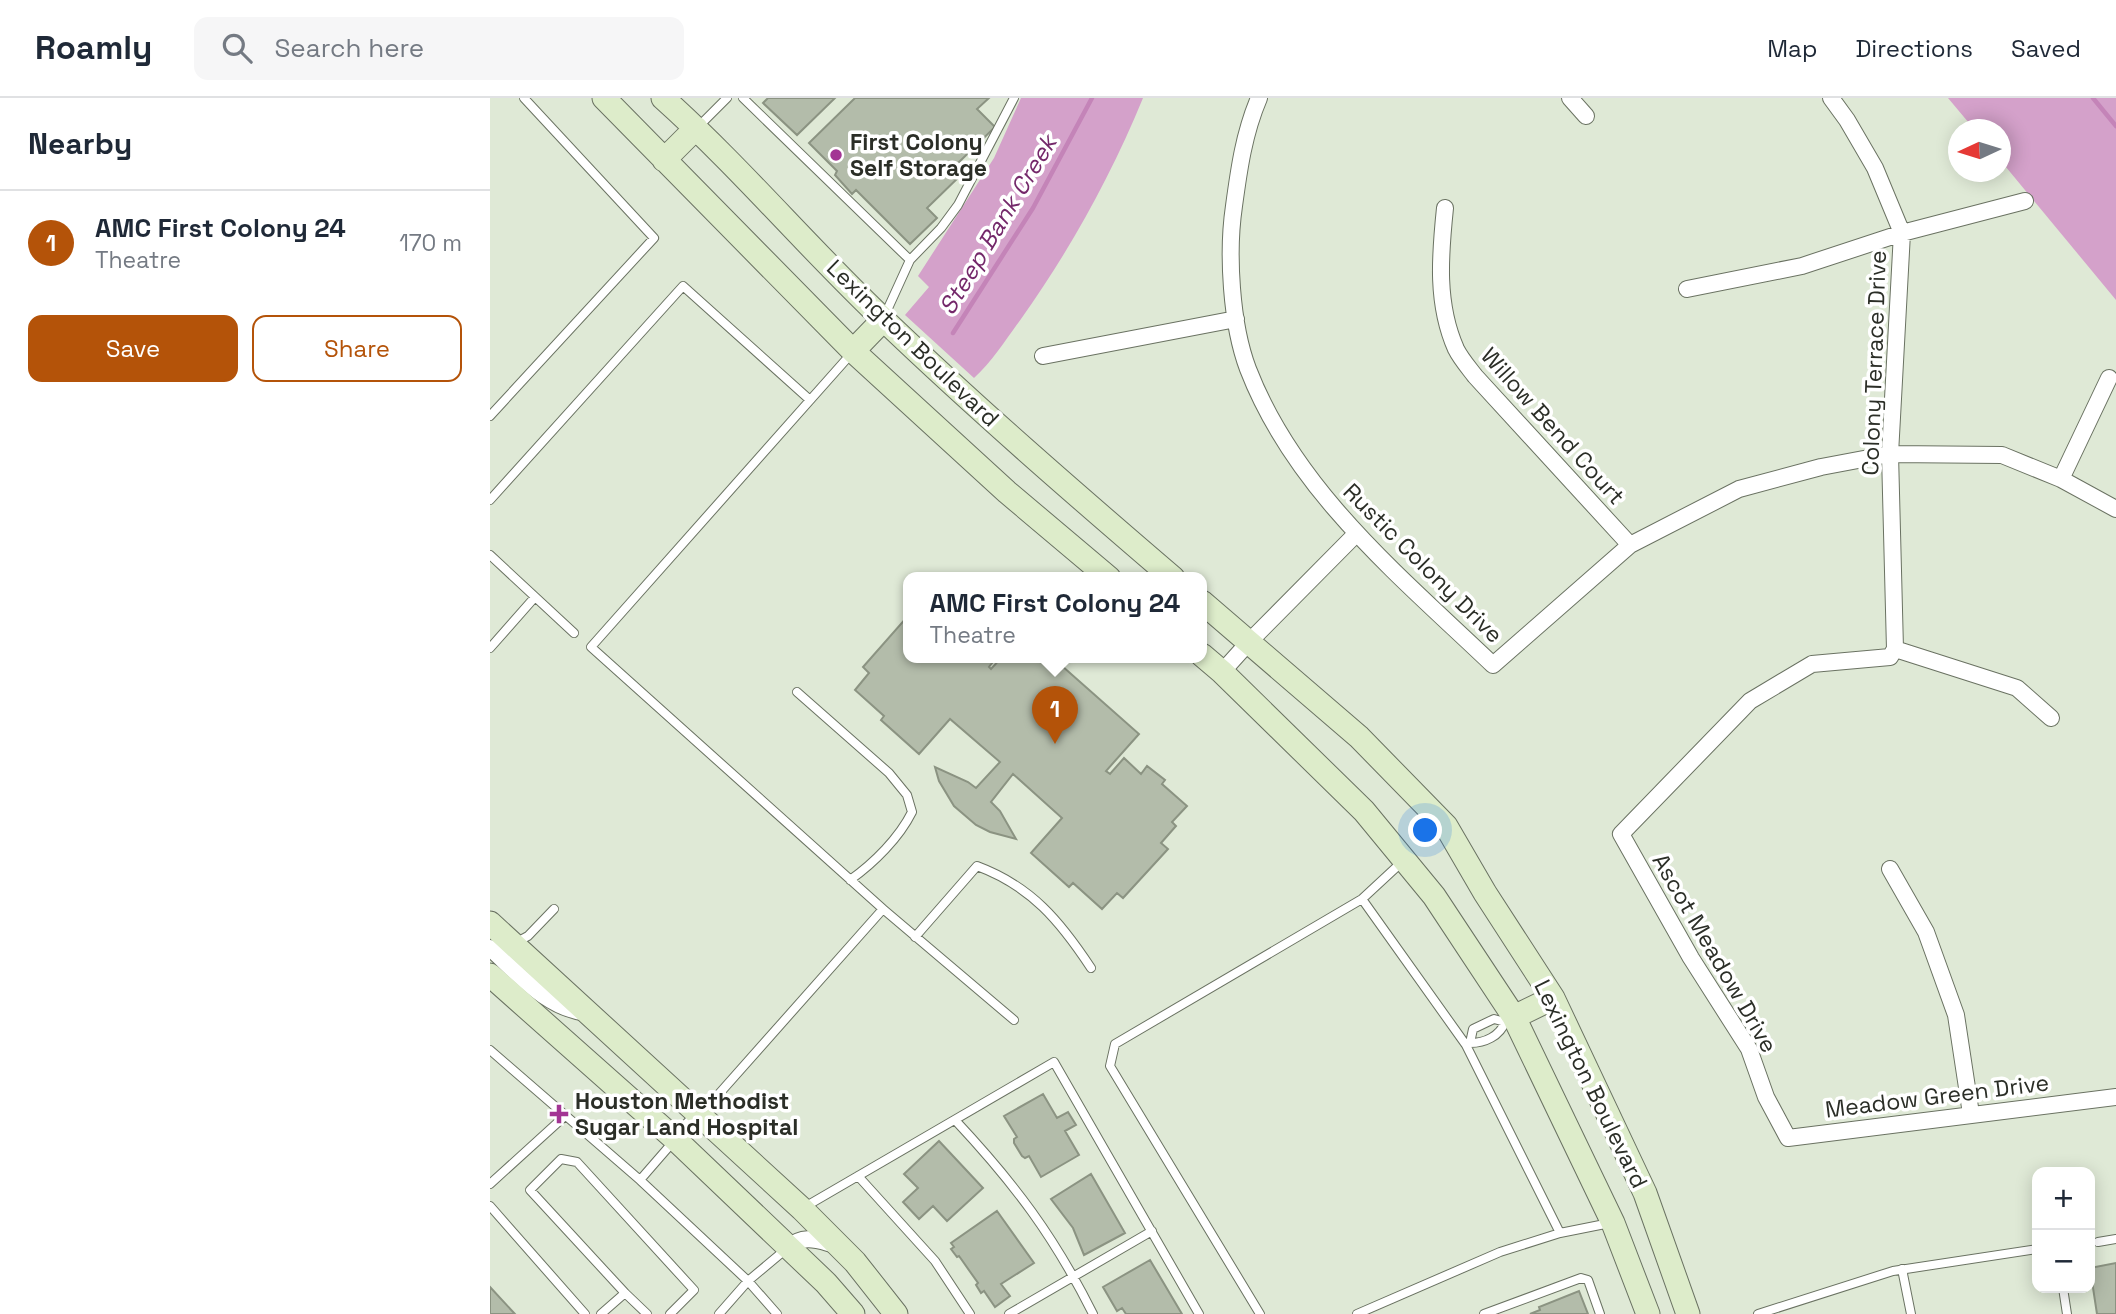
<!DOCTYPE html>
<meta charset="utf-8">
<style>
:root{--surface:#fff;--page:#f6f6f7;--text:#1f2937;--muted:#747a83;--line:#e0e1e3;--accent:#b45309}
body{margin:0;font-family:"Space Grotesk",sans-serif;background:var(--page);color:var(--text)}
.controls{position:absolute;right:21px;bottom:21px;display:grid;overflow:hidden;border-radius:14px;box-shadow:0 4px 18px #0003}
.controls button{width:63px;height:63px;display:grid;place-items:center;padding:0;border:0;border-bottom:2px solid var(--line);background:var(--surface);color:var(--text);font:35px sans-serif}
.compass{position:absolute;left:1458px;top:21px;width:63px;height:63px;border-radius:50%;background:var(--surface);box-shadow:0 4px 18px #0003;rotate:266deg}
.you{position:absolute;left:936px;top:733px;width:24px;height:24px;margin:-18px;border:5px solid #fff;border-radius:50%;background:#1a73e8;box-shadow:0 0 0 10px #1a73e833}
.badge{display:grid;place-items:center;width:46px;height:46px;border-radius:50%;background:var(--accent);color:#fff;font-size:23px;font-weight:700}
.pin{position:absolute;translate:-50% -58px;filter:drop-shadow(0 2px 4px #0008)}
.pin::after{content:'';position:absolute;top:37px;width:24px;height:21px;background:inherit;clip-path:polygon(0 0,100% 0,50% 100%)}
.popup{position:absolute;left:413px;top:474px;width:304px;height:91px;box-sizing:border-box;display:grid;place-content:center;border-radius:14px;background:var(--surface);filter:drop-shadow(0 2px 5px #0005);font-size:23px;white-space:nowrap;color:var(--muted)}
.popup b{font-size:26px;color:var(--text)}
.popup::after{content:'';position:absolute;left:50%;top:100%;margin-left:-14px;border:14px solid transparent;border-top-color:var(--surface)}
.list{margin:0;padding:0;list-style:none}
h2{display:flex;justify-content:space-between;align-items:center;height:91px;margin:0;padding:0 28px;font-size:30px}
h2 small{font-size:23px;font-weight:400;color:var(--muted)}
.list li{display:grid;grid-template-columns:46px 1fr auto;gap:21px;align-items:center;box-sizing:border-box;height:105px;padding:0 28px;border-top:2px solid var(--line)}
.list b{display:block;font-size:26px;white-space:nowrap}
.list p{margin:0;font-size:23px;white-space:nowrap;color:var(--muted)}
.list em{font-size:23px;font-style:normal;color:var(--muted)}
.actions{display:flex;gap:14px;padding:21px 28px}
.actions a{flex:1;padding:16px 0;border:2px solid var(--accent);border-radius:14px;text-align:center;font-size:24px;color:var(--accent)}
.actions .main{background:var(--accent);color:#fff}
.icon{flex:none;width:38px;height:38px;fill:none;stroke:currentColor;stroke-width:2;stroke-linecap:round;stroke-linejoin:round}
.map{position:relative;flex:none;width:1626px;height:1216px;overflow:hidden}
header{display:flex;align-items:center;gap:42px;box-sizing:border-box;height:98px;padding:0 35px;background:var(--surface);border-bottom:2px solid var(--line)}
header strong{font-size:33px}
nav{display:flex;gap:38px;margin-inline-start:auto;font-size:24px}
.search{width:490px;height:63px;background:var(--page);display:flex;align-items:center;gap:18px;box-sizing:border-box;padding:0 24px;border-radius:14px;color:var(--muted);font-size:26px}
main{display:flex}
aside{flex:1;background:var(--surface)}
.map>svg:first-child{display:block}
.green{fill:#d4a1ca}
.lines{fill:none;stroke-linecap:round;stroke-linejoin:round}
.stream{stroke:#c484b8;stroke-width:4.5}
.building{fill:#b3bcaa;stroke:#8b9382;stroke-width:2}
.lane-casing{stroke:#6a7262;stroke-width:10}
.street-casing{stroke:#6a7262;stroke-width:18}
.secondary-casing{stroke:#6a7262;stroke-width:25}
.lane{stroke:#fff;stroke-width:8}
.street{stroke:#fff;stroke-width:16}
.secondary{stroke:#ddecca;stroke-width:23}
.poi-dot{fill:#a33594;stroke:#fff;stroke-width:2.5}
.labels{text-anchor:middle;stroke-width:7;stroke-linejoin:round;paint-order:stroke}
.poi-label{font-size:23px;font-weight:bold;fill:#2b2e27;stroke:#fff;text-anchor:start}
.street-label{font-size:23px;fill:#2b2e27;stroke:#fff}
.water-label{font-size:24px;font-style:italic;fill:#74286a;stroke:#fff}
</style>
<header>
<strong>Roamly</strong>
<div class="search"><svg class="icon" aria-label="search" viewBox="0 0 24 24"><circle cx="10" cy="10" r="6"/><path d="M15 15l6 6"/></svg>Search here</div>
<nav><a>Map</a><a>Directions</a><a>Saved</a></nav>
</header>
<main>
<aside>
<h2>Nearby<small></small></h2>
<ul class="list">
<li><span class="badge">1</span><div><b>AMC First Colony 24</b><p>Theatre</p></div><em>170 m</em></li>
</ul>
<div class="actions"><a class="main">Save</a><a>Share</a></div>
</aside>
<div class="map">
<svg width="1626" height="1216" viewBox="0 0 1626 1216">
<rect width="100%" height="100%" fill="#dfe9d6"/>
<path class="green" d="M 531,0 L 653,0 C 621,78 580,152 531,221 C 516,241 503,263 484,280 L 415,217 L 439,189 L 428,178 L 504,60 Z
M 1458,0 L 1626,0 L 1626,202 L 1511,63 L 1510,32 L 1484,31 Z"/>
<g class="lines">
<path class="stream" d="M 1603,0 L 1626,28
M 463,235 L 543,110 L 602,0"/>
</g>
<path class="building" d="M 278,0 L 345,0 L 307,37 L 273,5 Z
M 365,0 L 499,0 L 487,11 L 505,29 L 466,67 L 474,74 L 437,110 L 447,120 L 420,146 L 366,92 L 362,96 L 345,77 L 347,73 L 319,45 Z
M 417,519 L 418,560 L 506,560 L 499,569 L 501,571 L 511,560 L 563,560 L 649,636 L 616,673 L 620,676 L 634,660 L 651,676 L 657,668 L 675,682 L 672,686 L 697,708 L 682,724 L 686,728 L 671,745 L 678,751 L 633,800 L 627,795 L 612,811 L 583,785 L 579,789 L 541,755 L 572,720 L 523,676 L 501,704 L 510,713 L 526,741 L 500,734 L 486,727 L 464,708 L 449,683 L 445,669 L 478,684 L 486,690 L 510,664 L 460,621 L 429,656 L 391,622 L 394,618 L 365,592 L 379,575 L 373,569 Z
M 553,996 L 567,1020 L 578,1014 L 586,1027 L 575,1033 L 589,1057 L 551,1079 L 539,1058 L 535,1060 L 532,1058 L 524,1045 L 524,1041 L 527,1039 L 514,1018 Z
M 449,1043 L 493,1090 L 457,1123 L 443,1108 L 429,1121 L 413,1104 L 428,1090 L 414,1076 Z
M 601,1076 L 635,1135 L 594,1157 L 583,1130 L 561,1101 Z
M 507,1113 L 544,1165 L 511,1186 L 520,1198 L 505,1209 L 494,1193 L 491,1195 L 486,1187 L 488,1185 L 469,1158 L 467,1159 L 461,1151 L 464,1149 L 461,1145 Z
M 660,1162 L 692,1216 L 636,1216 L 632,1210 L 627,1213 L 613,1189 Z
M 1626,1165 L 1626,1216 L 1607,1216 L 1600,1170 Z
M 0,1189 L 25,1216 L 0,1216 Z
M 1089,1193 L 1098,1216 L 1040,1216 L 1050,1212 L 1049,1209 Z"/>
<g class="lines">
<g class="lane-casing">
<path id="lane" d="M 253,0 L 420,162
M 207,30 L 237,0
M 394,219 L 420,162 L 451,130 L 468,107 L 524,0
M 0,318 L 164,140 L 34,0
M 0,402 L 193,188 L 320,302
M 0,457 L 84,535
M 0,550 L 45,499
M 307,594 L 399,675 L 417,697 L 422,714 C 409,740 384,765 360,782
M 872,801 L 976,947
M 393,811 L 524,922
M 425,839 L 487,768 C 541,788 570,823 601,870
M 25,845 L 38,838 L 64,811
M 1015,924 L 1004,921 L 983,931 L 980,945 C 995,945 1010,938 1015,924 L 1023,919
M 980,945 L 976,947 L 1070,1135
M 0,952 L 150,1082 L 183,1044
M 212,1015 L 393,811 L 101,549 L 361,256
M 465,1022 C 524,1085 564,1138 603,1216
M 368,1078 L 445,1163 L 480,1216
M 150,1082 L 258,1183 L 295,1152
M 0,1086 L 76,1017
M 0,1108 L 95,1216
M 313,1110 L 564,964 L 709,1216
M 1608,1144 L 1626,1141
M 1412,1171 L 1421,1216
M 1573,1190 L 1577,1216
M 135,1195 L 157,1216
M 111,1216 L 135,1195 L 40,1092 L 71,1061 L 87,1064 L 204,1192 L 180,1216
M 229,1216 L 258,1183 L 287,1216
M 519,1216 L 662,1133
M 770,1216 L 620,968 L 625,946 L 872,801 L 913,763
M 867,1216 L 1010,1154 L 1070,1135 L 1120,1125
M 994,1216 L 1091,1180 L 1098,1182 L 1110,1216
M 1268,1216 L 1403,1173 L 1547,1151"/>
</g>
<g class="street-casing">
<path id="street" d="M 769,0 C 754,35 749,71 744,108 C 737,155 741,226 758,271 C 805,393 911,479 1003,567 L 1140,447 L 1249,391 L 1331,369 L 1400,356 L 1512,357 L 1571,381 L 1626,411
M 1080,0 L 1096,18
M 1341,0 L 1357,22 L 1385,70 L 1412,135 L 1400,356 L 1405,551
M 955,110 C 950,158 946,206 966,251 C 971,261 979,270 985,278 L 1140,447
M 1197,191 L 1312,168 L 1412,135 L 1535,103
M 553,258 L 746,221
M 1571,381 L 1619,280
M 1405,551 L 1400,559 L 1322,566 L 1260,603 L 1131,736 L 1201,860 L 1259,951 L 1276,999 L 1298,1040 L 1626,999
M 1405,551 L 1527,590 L 1561,620
M 732,574 L 759,544 L 866,436
M 1400,771 L 1436,834 L 1466,917 L 1481,1016
M 0,850 C 29,876 56,910 97,915
M 186,1042 L 210,1017
M 297,1150 C 315,1136 326,1142 346,1147"/>
</g>
<g class="secondary-casing">
<path id="secondary" d="M 114,0 L 363,253 L 517,394 L 619,480
M 173,0 C 251,70 318,150 394,222 C 487,311 585,396 683,480
M 174,62 L 206,30
M 363,253 L 393,222
M 712,504 L 869,639 L 956,728 L 995,795 L 1063,900 L 1155,1095 L 1198,1216
M 712,557 L 732,574 L 874,713 L 944,798 L 1024,919 L 1123,1125 L 1158,1216
M 0,825 L 312,1111 L 365,1164 L 406,1216
M 0,877 L 186,1042 L 336,1185 L 363,1216
M 1024,919 L 1063,900"/>
</g>
<use href="#lane" class="lane"/>
<use href="#street" class="street"/>
<use href="#secondary" class="secondary"/>
</g>
<g class="poi-dot">
<circle cx="346" cy="57" r="7"/>
<path d="M65.5 1005.5h7v7h7v7h-7v7h-7v-7h-7v-7h7z"/>
</g>
<g class="labels">
<g class="poi-label">
<text x="360" y="52">First Colony<tspan x="360" dy="26">Self Storage</tspan></text>
<text x="85" y="1011">Houston Methodist<tspan x="85" dy="26">Sugar Land Hospital</tspan></text>
</g>
<g class="street-label">
<text transform="translate(423 245) rotate(44)" y="8">Lexington Boulevard</text>
<text transform="translate(1384 265) rotate(-88)" y="8">Colony Terrace Drive</text>
<text transform="translate(1063 328) rotate(48)" y="8">Willow Bend Court</text>
<text transform="translate(933 465) rotate(45)" y="8">Rustic Colony Drive</text>
<text transform="translate(1225 855) rotate(60)" y="8">Ascot Meadow Drive</text>
<text transform="translate(1101 986) rotate(64)" y="8">Lexington Boulevard</text>
<text transform="translate(1447 998) rotate(-7)" y="8">Meadow Green Drive</text>
</g>
<g class="water-label">
<text transform="translate(508 127) rotate(-59)" y="8">Steep Bank Creek</text>
</g>
</g>
</svg>
<div class="controls">
<button>+</button>
<button>−</button>
</div>
<svg class="compass" viewBox="-18 -18 36 36"><path d="M0-13l5 13h-10z" fill="#e53935"/><path d="M0 13l5-13h-10z" fill="#747a83"/></svg>
<div class="you"></div>
<div class="pin badge" style="left:565px;top:646px">1</div>
<div class="popup"><b>AMC First Colony 24</b>Theatre</div>
</div>
</main>
